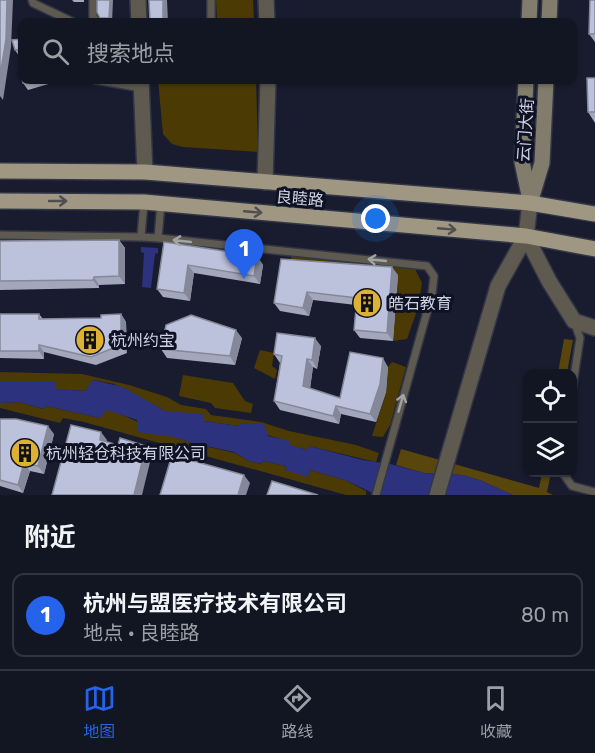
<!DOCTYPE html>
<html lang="zh">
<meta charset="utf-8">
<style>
:root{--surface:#121522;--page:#1f222f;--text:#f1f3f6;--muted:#9c9fa5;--line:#313440;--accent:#2563eb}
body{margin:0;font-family:Rubik,"Noto Sans SC",sans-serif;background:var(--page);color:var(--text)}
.controls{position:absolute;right:18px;bottom:18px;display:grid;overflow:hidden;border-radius:12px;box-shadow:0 2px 4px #0004}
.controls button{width:54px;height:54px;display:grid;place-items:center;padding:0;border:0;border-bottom:2px solid var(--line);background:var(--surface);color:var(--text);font:30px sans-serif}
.you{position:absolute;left:376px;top:219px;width:21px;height:21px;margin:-15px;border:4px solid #fff;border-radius:50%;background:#1a73e8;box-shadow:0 0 0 9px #1a73e833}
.badge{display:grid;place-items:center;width:39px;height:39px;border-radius:50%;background:var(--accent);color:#fff;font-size:20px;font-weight:700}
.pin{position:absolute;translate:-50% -50px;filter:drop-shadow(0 2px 3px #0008)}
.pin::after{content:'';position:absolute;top:32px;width:21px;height:18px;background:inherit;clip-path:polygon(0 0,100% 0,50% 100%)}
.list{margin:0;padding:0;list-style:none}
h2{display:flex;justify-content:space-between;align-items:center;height:78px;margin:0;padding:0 24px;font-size:26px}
h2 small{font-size:20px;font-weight:400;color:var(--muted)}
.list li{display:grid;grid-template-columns:39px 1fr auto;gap:18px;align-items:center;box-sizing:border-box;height:84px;margin:0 12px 12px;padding:0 12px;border:2px solid var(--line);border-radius:12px}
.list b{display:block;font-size:22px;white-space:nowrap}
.list p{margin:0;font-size:20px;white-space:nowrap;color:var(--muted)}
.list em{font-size:20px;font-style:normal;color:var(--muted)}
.icon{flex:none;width:33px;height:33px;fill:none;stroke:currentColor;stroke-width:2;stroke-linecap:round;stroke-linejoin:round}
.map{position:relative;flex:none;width:595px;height:495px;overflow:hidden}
.search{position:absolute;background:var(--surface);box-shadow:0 2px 4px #0004;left:18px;right:18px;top:18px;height:66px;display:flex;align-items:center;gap:15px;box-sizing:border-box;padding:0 21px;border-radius:12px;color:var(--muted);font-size:22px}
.sheet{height:174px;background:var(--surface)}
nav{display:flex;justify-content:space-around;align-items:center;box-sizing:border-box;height:84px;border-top:2px solid var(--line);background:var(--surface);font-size:16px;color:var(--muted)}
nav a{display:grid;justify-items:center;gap:3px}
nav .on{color:var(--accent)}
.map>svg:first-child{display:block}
.green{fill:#4c3a04}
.forest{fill:#59460d}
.water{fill:#2d327e}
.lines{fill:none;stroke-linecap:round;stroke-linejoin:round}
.service-casing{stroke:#323647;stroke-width:10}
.tertiary-casing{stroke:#323647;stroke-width:18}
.secondary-casing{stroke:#323647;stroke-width:18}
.primary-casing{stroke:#323647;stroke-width:18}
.service{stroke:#5e5a50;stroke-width:7}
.tertiary{stroke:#5e5a50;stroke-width:15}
.secondary{stroke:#827c6c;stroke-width:15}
.primary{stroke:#9f9782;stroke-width:15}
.wall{fill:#a2a7bc}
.shaded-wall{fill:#848899}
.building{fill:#bcc2db;stroke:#848899;stroke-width:1.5}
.oneway{stroke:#504e4e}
.oneway2{stroke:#a2a3a6}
.labels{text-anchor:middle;stroke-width:6;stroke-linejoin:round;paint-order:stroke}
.street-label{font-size:16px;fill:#d0d3e0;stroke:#0f1224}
.poi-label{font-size:16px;fill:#d0d3e0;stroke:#0f1224;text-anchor:start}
</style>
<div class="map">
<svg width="595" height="495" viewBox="0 0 595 495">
<rect width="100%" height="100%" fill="#181c2e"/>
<path class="green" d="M 216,0 L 253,0 L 254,22 L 217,22 Z
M 158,80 L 256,80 L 258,152 L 183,147 L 172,144 L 163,134 Z
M 292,256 L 415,269 L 422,283 L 418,308 L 407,339 L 393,341 L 398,275 L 287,267 Z
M 260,350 L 274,353 L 272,366 L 277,370 L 275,379 L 254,368 Z
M 392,362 L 406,367 L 390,425 L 383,437 L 372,436 L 386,392 L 388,367 Z
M 0,372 L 82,374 L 129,385 L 167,397 L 181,405 L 206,409 L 211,415 L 261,422 L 289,431 L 356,445 L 379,453 L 376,462 L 309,446 L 307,450 L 289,445 L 290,442 L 239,426 L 203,421 L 183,414 L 165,411 L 114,384 L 94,380 L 85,391 L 55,389 L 54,381 L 0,381 Z
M 183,375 L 233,383 L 245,401 L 253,404 L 251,413 L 215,408 L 211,403 L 179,396 Z
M 19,402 L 43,409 L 46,406 L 100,418 L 107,409 C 134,419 159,433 187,441 L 187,442 L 235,453 L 249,461 L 261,464 L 263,461 L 286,466 L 285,470 L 308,476 L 310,470 L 345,480 L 366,491 L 366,495 L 346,495 L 84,422 L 63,418 L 60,423 L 0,408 L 0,403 Z"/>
<path class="forest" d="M 564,339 L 573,340 L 567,373 L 558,373 Z
M 401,449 L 539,488 L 542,473 L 551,473 L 547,492 L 553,495 L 513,495 L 482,481 L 463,475 L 424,473 L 396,465 Z"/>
<path class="water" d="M 141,247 L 158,248 L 158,253 L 155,254 L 151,288 L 142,287 L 144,253 L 141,252 Z
M 93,380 L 123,387 L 165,411 L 204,414 L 203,421 L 239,426 L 240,423 L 264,424 L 268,436 L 290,441 L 290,445 L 307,450 L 309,446 L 363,460 L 390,464 L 424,473 L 463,475 L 482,481 L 513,495 L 377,495 L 345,480 L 310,470 L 308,477 L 285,470 L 286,466 L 263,461 L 262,464 L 249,461 L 234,452 L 187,442 L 187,441 L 166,435 L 166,436 L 137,432 L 137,420 L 107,410 L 100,418 L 46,406 L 44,409 L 19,402 L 0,403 L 0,381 L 55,381 L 56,389 L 85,391 Z"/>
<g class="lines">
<g class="service-casing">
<path id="service" d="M 32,0 L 33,3 L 73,22
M 93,0 L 93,17 L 97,22
M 211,0 L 211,22
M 95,80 L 142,88
M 161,203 L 158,238 L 427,266 L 434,276 L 432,294 L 376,495
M 0,235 L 141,237 L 144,202
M 141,237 L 158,238
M 572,390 L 580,338 L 575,324
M 562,472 L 572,486 L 595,492"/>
</g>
<g class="tertiary-casing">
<path id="tertiary" d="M 138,0 L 139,22
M 266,0 L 267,22
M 141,80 L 145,172
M 265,182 L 268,80
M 526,236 L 549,281 L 574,321 L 595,328
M 437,495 L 498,286 L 526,236 L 530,203"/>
</g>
<g class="secondary-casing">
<path id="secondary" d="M 529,22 L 530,0
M 549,22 L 550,0
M 526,80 L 522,162 L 530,200
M 530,203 L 542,163 L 546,80"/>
</g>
<g class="primary-casing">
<path id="primary" d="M 0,171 L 145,172 L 530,203 L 595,214
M 0,201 L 144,202 L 526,236 L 595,249"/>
</g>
<use href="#service" class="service"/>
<use href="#tertiary" class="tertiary"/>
<use href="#secondary" class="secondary"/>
<use href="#primary" class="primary"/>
</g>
<path class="wall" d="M 72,0 L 84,0 L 84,2 L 74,2 Z
M 97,0 L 112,22 L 103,22 L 100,18 Z
M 595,0 L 595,42 L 589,34 Z
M 22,39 L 22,56 L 19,56 L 15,50 Z
M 595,78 L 595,123 L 588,112 Z
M 22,80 L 62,80 L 28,90 L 23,83 Z
M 119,240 L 125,248 L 125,284 L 99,285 L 99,288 L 0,290 L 0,241 Z
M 164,242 L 257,256 L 263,265 L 260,284 L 194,273 L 190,301 L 163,297 L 157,289 Z
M 281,259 L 398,275 L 393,341 L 360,338 L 354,330 L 356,305 L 313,300 L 309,316 L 280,311 L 274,303 Z
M 0,314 L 39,314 L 43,319 L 101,318 L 121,314 L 126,322 L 127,353 L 96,365 L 44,352 L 44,359 L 0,358 Z
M 242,338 L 235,365 L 167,358 L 161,349 Z
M 321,346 L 317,369 L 313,367 L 310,389 L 340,398 L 388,367 L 386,392 L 376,422 L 341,414 L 339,424 L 280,410 L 274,401 L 280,363 L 274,354 Z
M 0,419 L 54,434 L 44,474 L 30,471 L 23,493 L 0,486 Z"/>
<path class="shaded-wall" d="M 7,0 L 13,0 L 11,47 L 3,100 L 0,96 L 0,76 Z
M 110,0 L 113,0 L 112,22 L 109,18 Z
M 163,0 L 167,0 L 168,22 L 163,22 Z
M 119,240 L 125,248 L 125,284 L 119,276 Z
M 257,256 L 263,265 L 260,284 L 254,276 Z
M 188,265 L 194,273 L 190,301 L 184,293 Z
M 392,267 L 398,275 L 393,341 L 387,333 Z
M 94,277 L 99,285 L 99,288 L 93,280 Z
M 307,292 L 313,300 L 309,316 L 303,308 Z
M 121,314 L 126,322 L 127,353 L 121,345 Z
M 236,330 L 242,338 L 235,365 L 230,356 Z
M 315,338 L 321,346 L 317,369 L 312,360 Z
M 39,345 L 44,352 L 44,359 L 39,351 Z
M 383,358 L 388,367 L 386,392 L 376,422 L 370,414 Z
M 307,359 L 313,367 L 309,395 L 303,386 Z
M 336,406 L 341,414 L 339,424 L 333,416 Z
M 48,426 L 54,434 L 44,474 L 38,466 Z
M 101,432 L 107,440 L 105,448 L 100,440 Z
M 146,446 L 152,454 L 142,495 L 134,495 Z
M 24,463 L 30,471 L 23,493 L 18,485 Z
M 244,475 L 250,483 L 246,495 L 238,495 Z"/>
<path class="building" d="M 0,0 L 7,0 L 6,39 L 0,76 Z
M 97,0 L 110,0 L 109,18 L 100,18 L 97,12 Z
M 149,0 L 163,0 L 163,22 L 150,22 Z
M 590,0 L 595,0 L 595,34 L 589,34 Z
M 22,39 L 22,49 L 15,50 L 12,40 Z
M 21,72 L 22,72 L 22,80 L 37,80 L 23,83 Z
M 587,78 L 595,78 L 595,112 L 588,112 Z
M 119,240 L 119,276 L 94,277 L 93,280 L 0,281 L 0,241 Z
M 164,242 L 257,256 L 254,276 L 188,265 L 184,293 L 157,289 Z
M 281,259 L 392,267 L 387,333 L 354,330 L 357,298 L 307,292 L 303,308 L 274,303 Z
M 0,314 L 39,314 L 39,319 L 101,318 L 101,315 L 121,314 L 121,345 L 91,357 L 39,345 L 39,351 L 0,351 Z
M 191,315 L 236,330 L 230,356 L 161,349 L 166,325 Z
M 277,333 L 315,338 L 312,360 L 307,359 L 303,386 L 340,398 L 350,352 L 383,358 L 380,384 L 370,414 L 336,406 L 333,416 L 274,401 L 282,356 L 274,354 Z
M 0,419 L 16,419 L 48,426 L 38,466 L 24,463 L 18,485 L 0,480 Z
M 71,425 L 101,432 L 100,440 L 118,445 L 120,438 L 146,446 L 134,495 L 52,495 Z
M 172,455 L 244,475 L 238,495 L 160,495 Z
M 272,481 L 318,495 L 267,495 Z"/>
<defs><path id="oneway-shaft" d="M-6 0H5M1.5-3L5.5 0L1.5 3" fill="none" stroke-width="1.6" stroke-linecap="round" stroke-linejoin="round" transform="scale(1.5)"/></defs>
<g class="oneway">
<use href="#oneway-shaft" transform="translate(58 201)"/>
<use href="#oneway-shaft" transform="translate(253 212) rotate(5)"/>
<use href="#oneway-shaft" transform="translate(447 229) rotate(5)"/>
</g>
<g class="oneway2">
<use href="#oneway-shaft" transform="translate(182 241) rotate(-174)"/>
<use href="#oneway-shaft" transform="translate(377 260) rotate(-174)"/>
<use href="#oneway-shaft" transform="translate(401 403) rotate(-74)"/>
</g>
<defs>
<g id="building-disc" transform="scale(1.5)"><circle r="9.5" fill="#ddb133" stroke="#0f1224"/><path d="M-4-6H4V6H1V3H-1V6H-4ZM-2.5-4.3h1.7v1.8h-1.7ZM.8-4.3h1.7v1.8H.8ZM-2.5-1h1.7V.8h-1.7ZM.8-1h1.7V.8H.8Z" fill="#111"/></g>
</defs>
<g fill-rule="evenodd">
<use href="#building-disc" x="367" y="303"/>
<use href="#building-disc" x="90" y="340"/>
<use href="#building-disc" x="25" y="453"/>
</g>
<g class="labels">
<g class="street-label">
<text transform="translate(525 130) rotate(-86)" y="6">云门大街</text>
<text transform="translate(300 198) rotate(5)" y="6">良睦路</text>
</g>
<g class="poi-label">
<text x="388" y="309">皓石教育</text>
<text x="111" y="346">杭州约宝</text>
<text x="46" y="459">杭州轻仓科技有限公司</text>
</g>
</g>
</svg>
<div class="controls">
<button><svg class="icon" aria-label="locate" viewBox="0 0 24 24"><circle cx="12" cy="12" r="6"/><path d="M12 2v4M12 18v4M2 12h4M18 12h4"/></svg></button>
<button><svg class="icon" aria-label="layers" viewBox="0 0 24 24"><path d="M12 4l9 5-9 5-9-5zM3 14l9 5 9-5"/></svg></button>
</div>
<div class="you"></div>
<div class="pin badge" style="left:244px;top:279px">1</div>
<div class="search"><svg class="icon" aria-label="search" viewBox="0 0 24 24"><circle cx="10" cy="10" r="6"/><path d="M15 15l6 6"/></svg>搜索地点</div>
</div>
<section class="sheet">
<h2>附近<small></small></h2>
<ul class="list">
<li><span class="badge">1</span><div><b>杭州与盟医疗技术有限公司</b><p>地点 · 良睦路</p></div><em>80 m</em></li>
</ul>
</section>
<nav>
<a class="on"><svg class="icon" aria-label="map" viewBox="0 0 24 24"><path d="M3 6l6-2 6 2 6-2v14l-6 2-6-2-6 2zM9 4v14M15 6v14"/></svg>地图</a>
<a><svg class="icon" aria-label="directions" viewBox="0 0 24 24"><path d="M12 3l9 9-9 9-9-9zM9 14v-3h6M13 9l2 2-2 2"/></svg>路线</a>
<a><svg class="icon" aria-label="saved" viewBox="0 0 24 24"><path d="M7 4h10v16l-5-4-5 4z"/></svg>收藏</a>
</nav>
